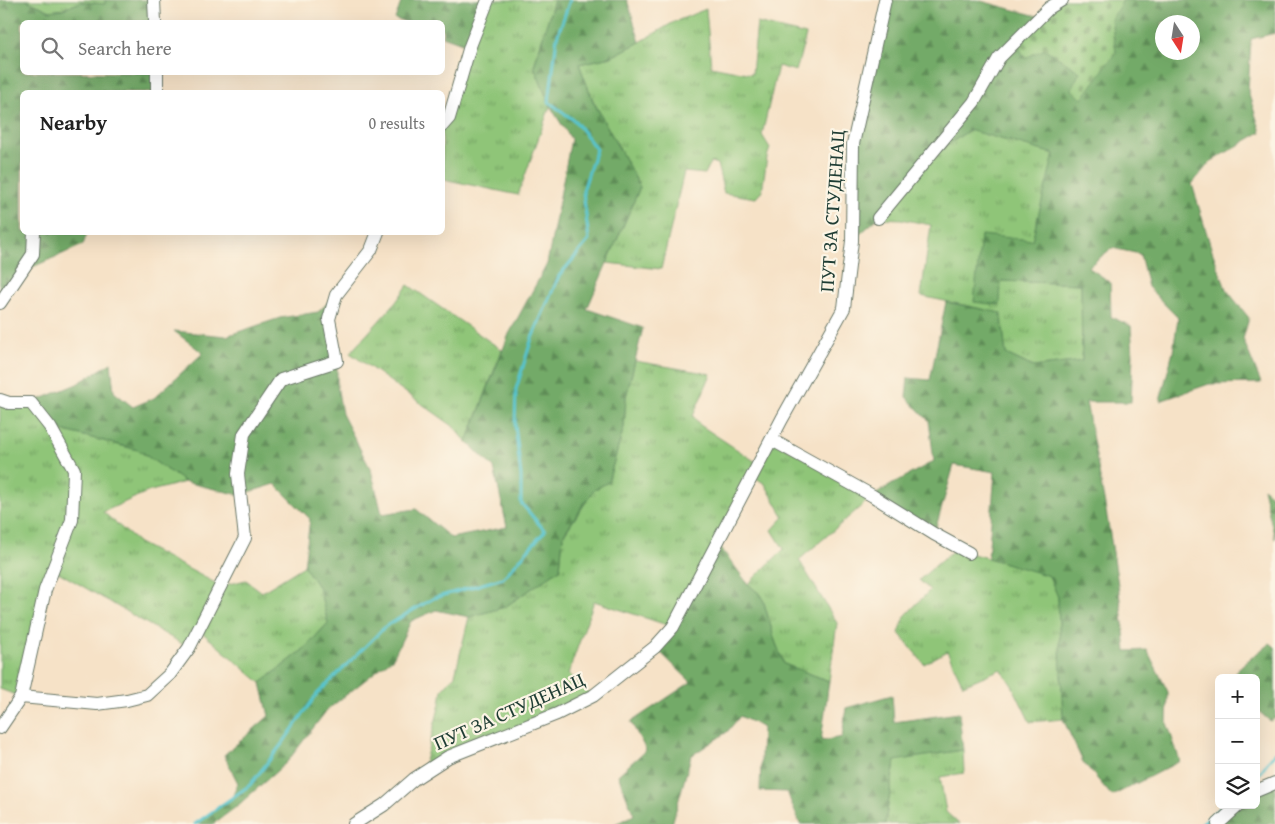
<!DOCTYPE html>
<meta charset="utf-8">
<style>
:root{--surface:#fff;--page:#f6f6f6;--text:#222;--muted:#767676;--line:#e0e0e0}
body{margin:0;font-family:"Gentium Book Plus",serif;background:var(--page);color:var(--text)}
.controls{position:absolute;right:15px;bottom:15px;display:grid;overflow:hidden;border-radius:8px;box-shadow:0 5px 20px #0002}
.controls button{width:45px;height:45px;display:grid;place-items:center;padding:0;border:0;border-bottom:1px solid var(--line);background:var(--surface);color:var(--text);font:25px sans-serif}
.compass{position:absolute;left:1155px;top:15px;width:45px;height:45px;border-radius:50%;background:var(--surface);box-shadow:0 5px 20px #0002;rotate:168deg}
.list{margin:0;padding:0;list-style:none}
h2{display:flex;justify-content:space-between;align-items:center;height:65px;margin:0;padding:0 20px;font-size:21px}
h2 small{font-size:16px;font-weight:400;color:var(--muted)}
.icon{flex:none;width:28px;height:28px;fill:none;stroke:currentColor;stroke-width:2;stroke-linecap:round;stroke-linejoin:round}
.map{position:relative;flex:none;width:1275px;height:824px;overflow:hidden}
.search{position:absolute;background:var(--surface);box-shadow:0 5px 20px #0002;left:20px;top:20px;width:425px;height:55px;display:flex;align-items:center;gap:12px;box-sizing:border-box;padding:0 18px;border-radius:8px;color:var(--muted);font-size:19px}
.panel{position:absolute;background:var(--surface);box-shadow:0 5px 20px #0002;left:20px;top:90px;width:425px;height:145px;border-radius:8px}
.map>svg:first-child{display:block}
.grass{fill:url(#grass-tufts);stroke:#578156}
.forest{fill:url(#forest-firs);stroke:#49744e;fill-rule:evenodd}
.cemetery{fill:url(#cemetery-stones);stroke:#578156}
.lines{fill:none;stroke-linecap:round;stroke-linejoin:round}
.stream{stroke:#57c4ce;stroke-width:3}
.minor-casing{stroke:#6a7767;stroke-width:14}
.minor{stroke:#fff;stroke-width:12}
.labels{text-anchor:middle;stroke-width:4.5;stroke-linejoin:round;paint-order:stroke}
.street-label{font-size:20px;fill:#1f3d34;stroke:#fcf5e5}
</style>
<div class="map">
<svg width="1275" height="824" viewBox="0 0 1275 824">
<defs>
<pattern id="grass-tufts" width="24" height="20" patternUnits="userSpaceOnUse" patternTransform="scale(1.25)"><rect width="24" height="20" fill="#8fc578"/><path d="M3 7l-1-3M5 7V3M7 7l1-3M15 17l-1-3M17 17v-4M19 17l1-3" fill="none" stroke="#74a163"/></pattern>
<pattern id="forest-firs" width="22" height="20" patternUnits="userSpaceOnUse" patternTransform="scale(1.25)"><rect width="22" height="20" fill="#73aa68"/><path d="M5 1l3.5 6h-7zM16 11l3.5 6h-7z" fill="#5e8c56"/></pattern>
<pattern id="cemetery-stones" width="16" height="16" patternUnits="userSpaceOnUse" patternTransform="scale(1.25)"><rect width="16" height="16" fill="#8fc578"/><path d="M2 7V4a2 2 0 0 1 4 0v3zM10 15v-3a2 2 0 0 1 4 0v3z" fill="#74a163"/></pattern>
</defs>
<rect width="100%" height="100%" fill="#fcf5e5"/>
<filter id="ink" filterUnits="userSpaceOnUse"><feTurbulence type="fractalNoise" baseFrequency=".02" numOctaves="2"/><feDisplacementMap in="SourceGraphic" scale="10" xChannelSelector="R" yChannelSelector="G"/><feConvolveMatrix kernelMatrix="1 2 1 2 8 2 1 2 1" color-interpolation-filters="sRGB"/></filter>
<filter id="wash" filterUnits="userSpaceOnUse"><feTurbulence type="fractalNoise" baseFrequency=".0096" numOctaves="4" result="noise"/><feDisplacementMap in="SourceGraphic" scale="20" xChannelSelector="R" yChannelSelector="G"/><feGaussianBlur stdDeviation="1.12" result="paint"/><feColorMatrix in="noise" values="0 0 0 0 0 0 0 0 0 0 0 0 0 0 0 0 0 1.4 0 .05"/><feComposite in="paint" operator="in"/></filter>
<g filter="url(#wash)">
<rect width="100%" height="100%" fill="#f6e2c7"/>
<path class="grass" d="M 26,0 L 105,0 L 106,4 L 81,2 L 63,9 L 50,11 Z
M 488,0 L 554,0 L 534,66 L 550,106 L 518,195 L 443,179 L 442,126 Z
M 706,9 L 711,66 L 752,74 L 757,23 L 806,35 L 796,71 L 778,66 L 762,135 L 770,148 L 767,157 L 762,191 L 756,198 L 724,193 L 717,164 L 711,162 L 705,174 L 684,172 L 661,269 L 607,263 L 640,187 L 593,100 L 579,64 L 611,57 L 640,42 L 674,22 Z
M 969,130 L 1055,154 L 1032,240 L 1000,281 L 1081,284 L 1082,361 L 1034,367 L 1006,354 L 1001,313 L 921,296 L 931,225 L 901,219 L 878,218 L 924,162 Z
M 408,285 L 502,350 L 467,442 L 453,426 L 350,353 L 396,302 Z
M 635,361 L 711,374 L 693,416 L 700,425 L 759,464 L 772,440 L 873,496 L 799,560 L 837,623 L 829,681 L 784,664 L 775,641 L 762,596 L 748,584 L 784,549 L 772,530 L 784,517 L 765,484 L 753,476 L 673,627 L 594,601 L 568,674 L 593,696 L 424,765 L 440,704 L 442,690 L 455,675 L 469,617 L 505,607 L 560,569 L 563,536 L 594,490 L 608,482 L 624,427 L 626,397 Z
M 0,400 L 31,403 L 50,427 L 138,450 L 185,482 L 147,492 L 103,512 L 139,543 L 221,586 L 246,580 L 262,592 L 304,566 L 319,588 L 328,623 L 304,649 L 261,683 L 199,630 L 189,648 L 53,569 L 21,697 L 0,689 Z
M 957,547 L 969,553 L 1049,575 L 1058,597 L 1063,719 L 1030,722 L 1013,687 L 1001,669 L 963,685 L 947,651 L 924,664 L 899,633 L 905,616 L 930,590 L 919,580 Z
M 963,750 L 964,773 L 940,777 L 946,812 L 959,824 L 885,824 L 895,760 Z"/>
<path class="forest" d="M 0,0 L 26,0 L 50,11 L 63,9 L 81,2 L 105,4 L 105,0 L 154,0 L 155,22 L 22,22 L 22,72 L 157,73 L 159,92 L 22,92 L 22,232 L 87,233 L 83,245 L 21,272 L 0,303 Z
M 402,0 L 488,0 L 470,46 L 443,36 L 442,22 L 406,22 L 395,19 Z
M 554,0 L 627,0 L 640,42 L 611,57 L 579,64 L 593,101 L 640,187 L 587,309 L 643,328 L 626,397 L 624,427 L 608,482 L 594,490 L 563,535 L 560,569 L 505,607 L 469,617 L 436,610 L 411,621 L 393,658 L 327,710 L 287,762 L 236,807 L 213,824 L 195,824 L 232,798 L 238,783 L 224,755 L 269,716 L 261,683 L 304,649 L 328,623 L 319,588 L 304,566 L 310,519 L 275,484 L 240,495 L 185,482 L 138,450 L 50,427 L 31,403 L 77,384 L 111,363 L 114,392 L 133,407 L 154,398 L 203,353 L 174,331 L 226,336 L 280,318 L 318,312 L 336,295 L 329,319 L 337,361 L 337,385 L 342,414 L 371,470 L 382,514 L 416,509 L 451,538 L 507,527 L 494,468 L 467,442 L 509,334 L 547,264 L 571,139 L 550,106 L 534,66 Z
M 885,0 L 977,0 L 1041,17 L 1045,49 L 1080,72 L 1116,52 L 1111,20 L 1123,0 L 1275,0 L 1275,33 L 1251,39 L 1248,92 L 1261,132 L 1210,162 L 1192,184 L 1212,251 L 1226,289 L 1249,318 L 1243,339 L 1261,383 L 1209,384 L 1160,401 L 1173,352 L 1178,318 L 1148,287 L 1140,254 L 1112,248 L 1088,267 L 1110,282 L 1111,317 L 1131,326 L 1133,355 L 1131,402 L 1086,402 C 1101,485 1118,567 1126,651 L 1147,650 L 1168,692 L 1167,723 L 1180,761 L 1112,796 L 1083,762 L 1063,719 L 1058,597 L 1049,576 L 988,558 L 995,472 L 954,465 L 934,534 L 873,496 L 896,482 L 934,461 L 929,421 L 906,397 L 908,378 L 930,380 L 946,302 L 1001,313 L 1006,354 L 1033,367 L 1082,361 L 1081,284 L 1001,281 L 1000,305 L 974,302 L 981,235 L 1032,240 L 1054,154 L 969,130 L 924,162 L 878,218 L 852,241 L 853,149 ZM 1162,22 L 1192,22 L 1192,52 L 1162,52 Z
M 1263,488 L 1275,498 L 1275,539 Z
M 717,543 L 748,584 L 762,596 L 775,641 L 784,664 L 829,681 L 821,741 L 842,737 L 846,708 L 892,695 L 894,722 L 959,713 L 963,750 L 895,761 L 885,824 L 800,824 L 787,792 L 760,791 L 762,727 L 740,716 L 727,732 L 691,756 L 672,824 L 615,824 L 634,815 L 618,775 L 646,750 L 631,722 L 691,682 L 655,647 Z
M 1270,643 L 1275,647 L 1275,718 L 1270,721 L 1256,709 L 1256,678 L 1232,678 L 1241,666 Z
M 1257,777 L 1263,788 L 1275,783 L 1275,824 L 1201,824 L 1223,805 L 1256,805 Z"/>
<path class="cemetery" d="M 1062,0 L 1123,0 L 1111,20 L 1116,52 L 1082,99 L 1071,89 L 1080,72 L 1045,49 L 1025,58 L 1016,41 Z"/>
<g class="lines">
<path class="stream" d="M 1256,778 L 1275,752
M 195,824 L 250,785 L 285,740 L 317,694 L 386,626 L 434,598 L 503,578 L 545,531 L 521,503 L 521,476 L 515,425 L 516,389 L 532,338 L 559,276 L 589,240 L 583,191 L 596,149 L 575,121 L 549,102 L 557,37 L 570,0
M 1201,824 L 1223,805"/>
</g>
</g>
<g filter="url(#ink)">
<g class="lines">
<g class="minor-casing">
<path id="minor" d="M 154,0 L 155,22
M 157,72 L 157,92
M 442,126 L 449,118 L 470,46 L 488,0
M 878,218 L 974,102 L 999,58 L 1049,8 L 1062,0
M 0,303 L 33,254 L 34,232
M 0,400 L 9,403 L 31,403 L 50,427 L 74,470 L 72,520 L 45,590 L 21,697 L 0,728
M 772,440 L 873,496 L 934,534 L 969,553
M 21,697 L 97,704 L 127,700 L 147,695 L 170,674 L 189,648 L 245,538 L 238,474 L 244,434 L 281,379 L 337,361 L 329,319 L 336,295 L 371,250 L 378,232
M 1256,791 L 1275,783
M 354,824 L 384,805 L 414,779 L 448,757 L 557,714 L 593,696 L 655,647 L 673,627 L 782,419 L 844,308 L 852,241 L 853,144 L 885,0
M 1218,824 L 1239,805"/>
</g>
<use href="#minor" class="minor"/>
</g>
</g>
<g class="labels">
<g class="street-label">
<text transform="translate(832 211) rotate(-86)" y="7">ПУТ ЗА СТУДЕНАЦ</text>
<text transform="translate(509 711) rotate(-24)" y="7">ПУТ ЗА СТУДЕНАЦ</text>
</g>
</g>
</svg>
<div class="controls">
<button>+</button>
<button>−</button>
<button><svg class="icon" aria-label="layers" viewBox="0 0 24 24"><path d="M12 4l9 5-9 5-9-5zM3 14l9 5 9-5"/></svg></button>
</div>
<svg class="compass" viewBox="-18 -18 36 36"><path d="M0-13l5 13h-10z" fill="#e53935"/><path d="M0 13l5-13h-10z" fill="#767676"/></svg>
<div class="search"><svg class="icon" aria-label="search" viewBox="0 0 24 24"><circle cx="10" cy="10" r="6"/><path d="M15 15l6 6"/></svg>Search here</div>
<section class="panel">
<h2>Nearby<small>0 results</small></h2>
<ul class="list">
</ul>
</section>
</div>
